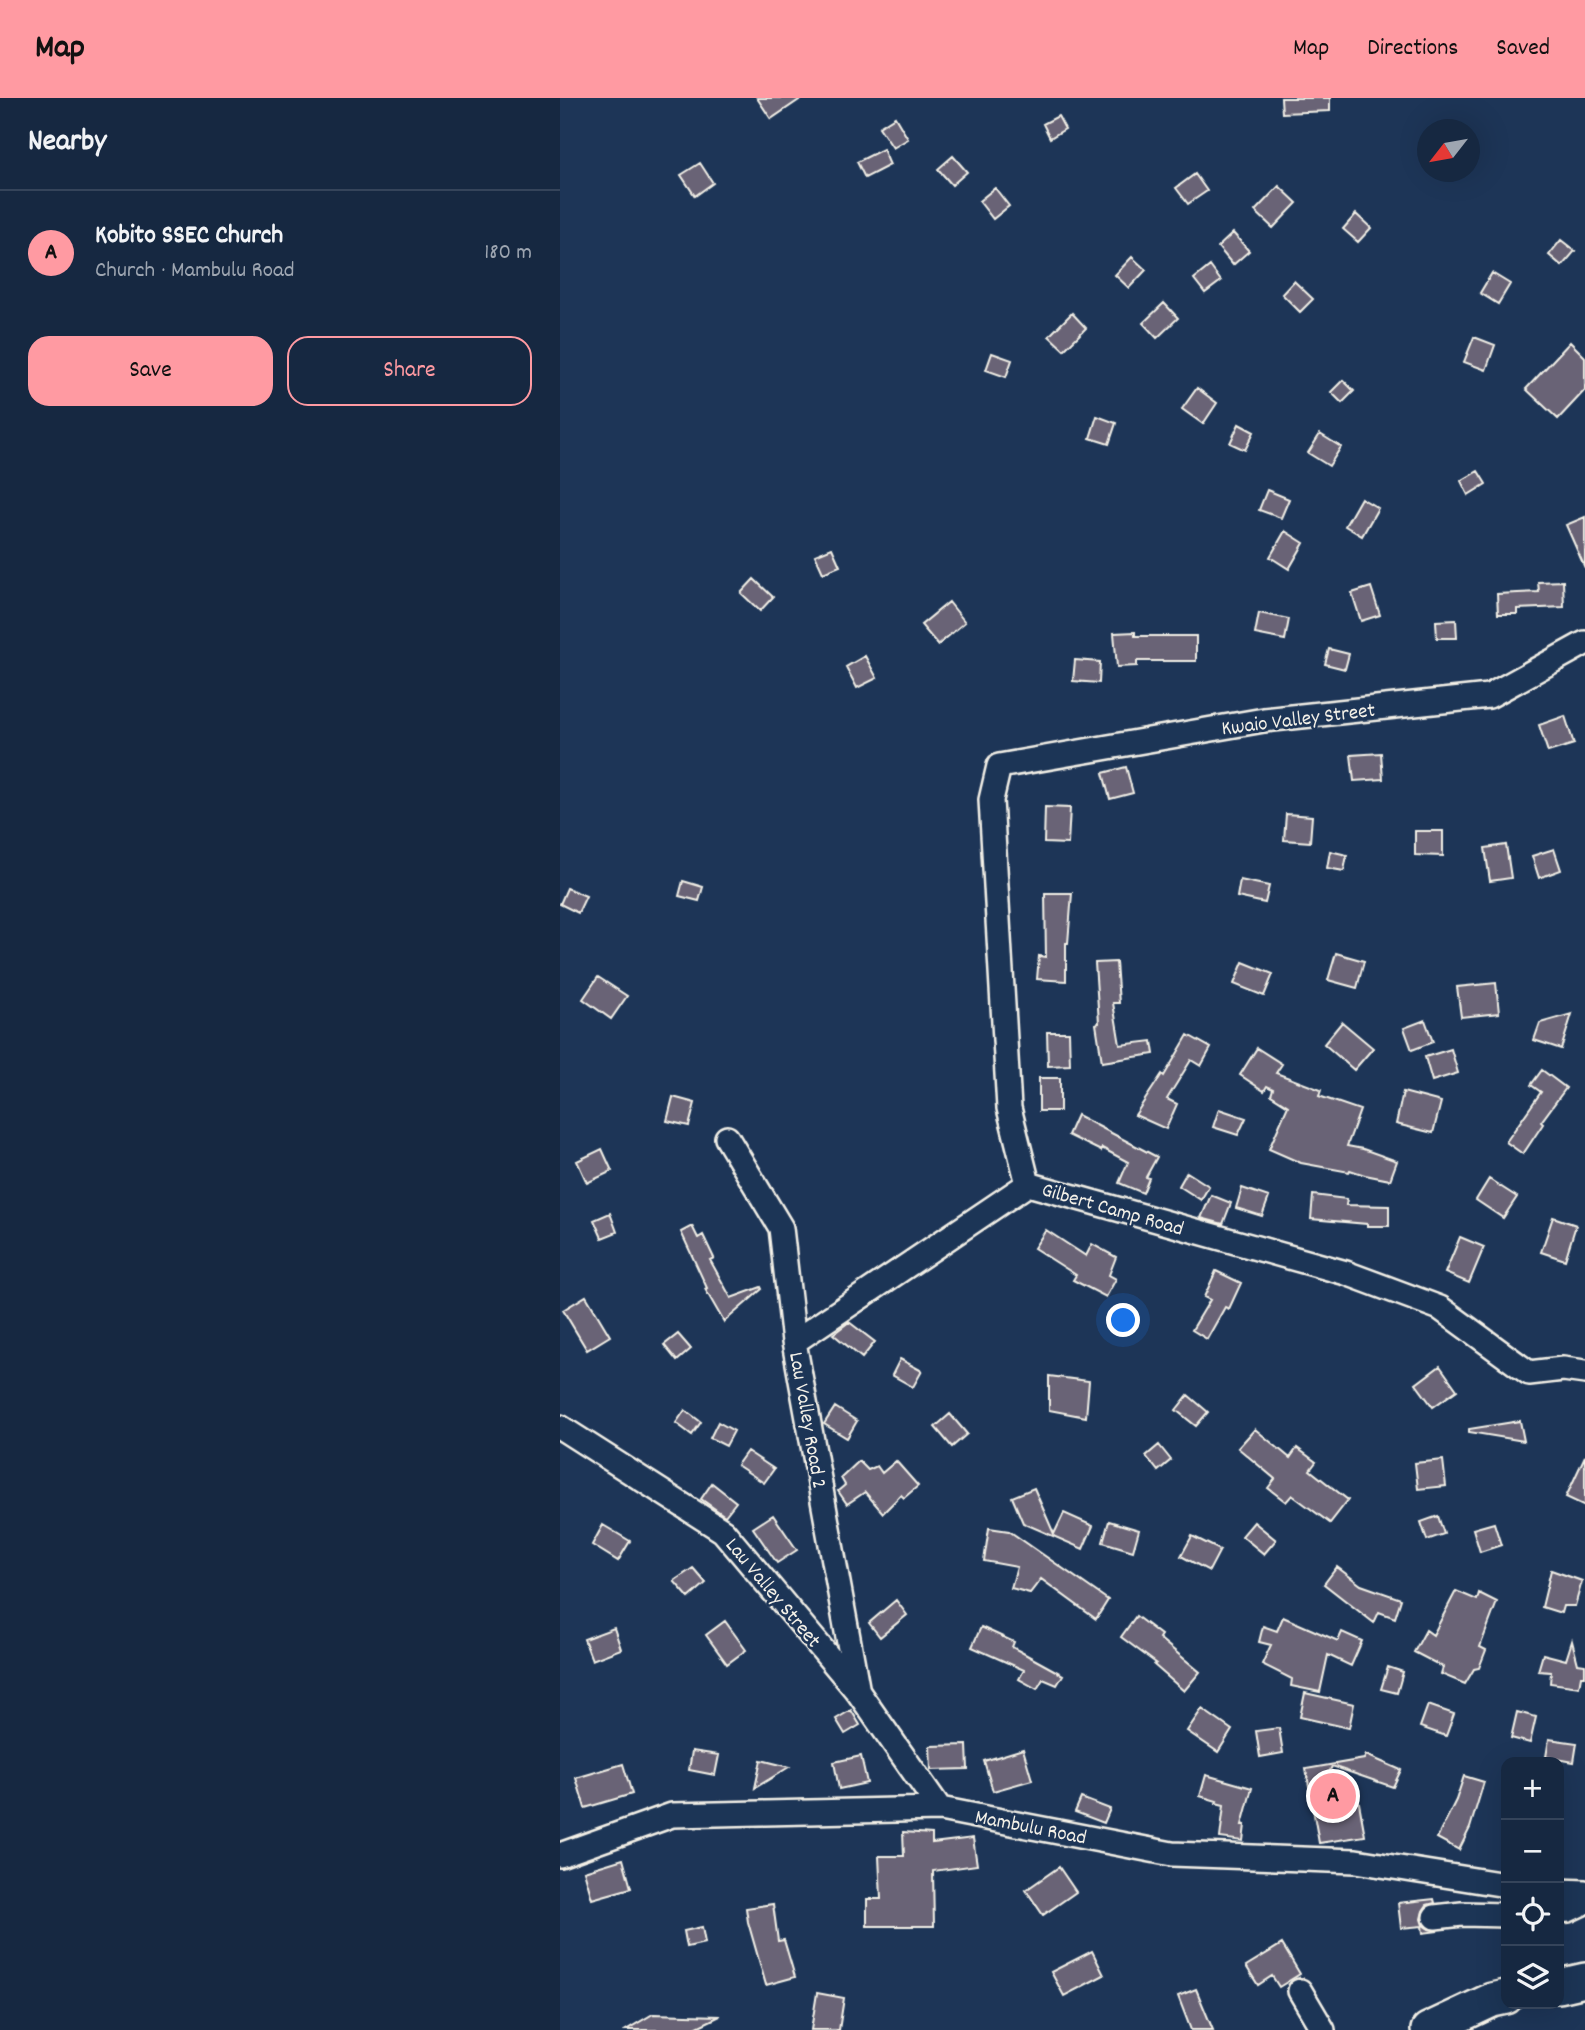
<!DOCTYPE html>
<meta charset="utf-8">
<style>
:root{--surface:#162841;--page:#23344c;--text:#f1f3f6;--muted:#9ea6b1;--line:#35445a;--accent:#ff9aa2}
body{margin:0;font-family:Dekko,sans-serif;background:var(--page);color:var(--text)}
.controls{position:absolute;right:21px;bottom:21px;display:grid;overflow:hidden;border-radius:14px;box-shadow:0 7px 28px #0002}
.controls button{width:63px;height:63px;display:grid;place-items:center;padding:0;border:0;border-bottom:2px solid var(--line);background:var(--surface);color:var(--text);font:35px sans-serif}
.compass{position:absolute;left:857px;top:21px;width:63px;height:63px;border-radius:50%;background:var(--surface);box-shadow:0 7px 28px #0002;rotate:239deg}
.you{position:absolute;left:564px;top:1223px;width:24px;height:24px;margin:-18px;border:5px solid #fff;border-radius:50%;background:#1a73e8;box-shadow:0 0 0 10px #1a73e833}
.badge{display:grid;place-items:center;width:46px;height:46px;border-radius:50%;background:var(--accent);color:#111;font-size:23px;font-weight:700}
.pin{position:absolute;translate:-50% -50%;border:4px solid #fff;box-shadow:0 2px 7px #0006}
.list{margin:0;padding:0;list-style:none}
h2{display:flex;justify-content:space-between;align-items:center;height:91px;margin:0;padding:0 28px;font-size:30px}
h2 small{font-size:23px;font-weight:400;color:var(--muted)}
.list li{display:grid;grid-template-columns:46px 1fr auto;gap:21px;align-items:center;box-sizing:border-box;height:126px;padding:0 28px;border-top:2px solid var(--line)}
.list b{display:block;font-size:26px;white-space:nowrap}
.list p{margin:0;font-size:23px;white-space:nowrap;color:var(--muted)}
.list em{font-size:23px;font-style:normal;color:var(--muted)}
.actions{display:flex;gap:14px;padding:21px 28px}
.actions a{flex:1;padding:16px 0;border:2px solid var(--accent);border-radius:21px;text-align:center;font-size:24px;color:var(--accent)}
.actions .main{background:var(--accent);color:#111}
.icon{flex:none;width:38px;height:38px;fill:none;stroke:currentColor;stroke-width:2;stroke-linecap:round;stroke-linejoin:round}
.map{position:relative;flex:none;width:1025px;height:1932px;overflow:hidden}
header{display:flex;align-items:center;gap:42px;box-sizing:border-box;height:98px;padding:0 35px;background:var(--accent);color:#111}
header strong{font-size:33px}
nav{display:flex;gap:38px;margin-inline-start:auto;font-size:24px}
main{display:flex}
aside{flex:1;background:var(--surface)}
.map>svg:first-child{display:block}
.building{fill:#696476;stroke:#f4f1e8;stroke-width:2}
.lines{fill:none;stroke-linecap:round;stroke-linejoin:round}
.street-casing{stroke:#f4f1e8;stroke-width:28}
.secondary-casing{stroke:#f4f1e8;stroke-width:38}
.street{stroke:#1d3557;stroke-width:23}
.secondary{stroke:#1d3557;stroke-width:33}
.labels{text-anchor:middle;stroke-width:5;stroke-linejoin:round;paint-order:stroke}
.street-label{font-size:21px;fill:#f4f1e8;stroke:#1d3557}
</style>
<header>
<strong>Map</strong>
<nav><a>Map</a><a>Directions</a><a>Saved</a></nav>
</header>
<main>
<aside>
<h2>Nearby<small></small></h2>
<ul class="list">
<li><span class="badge">A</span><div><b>Kobito SSEC Church</b><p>Church · Mambulu Road</p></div><em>180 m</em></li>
</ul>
<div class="actions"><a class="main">Save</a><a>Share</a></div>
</aside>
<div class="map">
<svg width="1025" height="1932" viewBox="0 0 1025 1932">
<rect width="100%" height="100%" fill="#1d3557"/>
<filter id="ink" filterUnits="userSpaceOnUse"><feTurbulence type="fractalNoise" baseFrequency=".0143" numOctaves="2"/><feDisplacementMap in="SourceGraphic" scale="14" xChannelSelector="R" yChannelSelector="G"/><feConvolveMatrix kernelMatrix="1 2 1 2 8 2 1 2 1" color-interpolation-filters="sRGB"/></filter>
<g filter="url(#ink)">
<path class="building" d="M 197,0 L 242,0 L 211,21 Z
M 721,0 L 770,0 L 770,13 L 722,15 Z
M 498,18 L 505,31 L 490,40 L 483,26 Z
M 335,19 L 348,41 L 333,50 L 319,29 Z
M 323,51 L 330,67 L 305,80 L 297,64 Z
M 393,58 L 407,74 L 392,87 L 378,71 Z
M 140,65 L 153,85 L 135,98 L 121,77 Z
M 635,76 L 647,93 L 628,106 L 616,90 Z
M 719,88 L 737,105 L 713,130 L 695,113 Z
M 435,90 L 449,108 L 433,121 L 419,103 Z
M 796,116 L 811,130 L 798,144 L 783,131 Z
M 673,135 L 689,153 L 673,167 L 658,149 Z
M 1001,142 L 1015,153 L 1002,168 L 989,157 Z
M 572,159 L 586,172 L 569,190 L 555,177 Z
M 650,168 L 661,183 L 645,195 L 634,181 Z
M 932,175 L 950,186 L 938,206 L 920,195 Z
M 734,183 L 753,201 L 740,214 L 722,196 Z
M 604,205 L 618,220 L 597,240 L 583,225 Z
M 512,215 L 526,230 L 504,252 L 489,238 Z
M 914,239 L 935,247 L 926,272 L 904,264 Z
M 1010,244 L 1025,259 L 1025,292 L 998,321 L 966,291 Z
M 432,255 L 452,262 L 446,279 L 426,272 Z
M 783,282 L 794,293 L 782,305 L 771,294 Z
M 637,290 L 657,305 L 643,326 L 622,311 Z
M 537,318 L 556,325 L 549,346 L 530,340 Z
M 679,326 L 694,334 L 685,352 L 670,345 Z
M 760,336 L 781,349 L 769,368 L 748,355 Z
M 918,373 L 926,386 L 908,397 L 901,383 Z
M 707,392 L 729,401 L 721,420 L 699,412 Z
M 801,400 L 818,410 L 802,438 L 785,428 Z
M 1025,419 L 1025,470 L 1006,427 Z
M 725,433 L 744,445 L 729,471 L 710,459 Z
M 272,450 L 280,468 L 263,475 L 255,457 Z
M 194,481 L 213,499 L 200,513 L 181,495 Z
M 1003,483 L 1004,509 L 957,511 L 957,516 L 938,516 L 937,496 L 979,494 L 978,484 Z
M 811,489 L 820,517 L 801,523 L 792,495 Z
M 389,504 L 405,524 L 378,547 L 361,527 Z
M 699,515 L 729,521 L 725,542 L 695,536 Z
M 896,522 L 897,540 L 877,540 L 876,523 Z
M 575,534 L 575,538 L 636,538 L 636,563 L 577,563 L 577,568 L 557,569 L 554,535 Z
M 769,551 L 789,556 L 785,571 L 765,566 Z
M 305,558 L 317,580 L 297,590 L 286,569 Z
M 515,562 L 540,564 L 539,585 L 513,583 Z
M 1005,618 L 1014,646 L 988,654 L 979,627 Z
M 821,655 L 823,681 L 794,683 L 791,657 Z
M 566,669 L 573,695 L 550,701 L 543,675 Z
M 485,709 L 510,710 L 508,746 L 484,745 Z
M 726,716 L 752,718 L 750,744 L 724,742 Z
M 855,733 L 883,733 L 883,758 L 855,757 Z
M 946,747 L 951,780 L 930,783 L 925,750 Z
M 994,751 L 1001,772 L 979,780 L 972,758 Z
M 770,753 L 787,757 L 784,773 L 767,770 Z
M 680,782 L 709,788 L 705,805 L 677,799 Z
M 123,783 L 143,789 L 139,803 L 119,798 Z
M 7,790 L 26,798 L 18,815 L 0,806 Z
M 485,795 L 512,795 L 508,845 L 506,845 L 506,883 L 477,881 L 479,858 L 486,859 Z
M 776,855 L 804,863 L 797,890 L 768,882 Z
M 556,864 L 559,905 L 553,905 L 560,947 L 592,943 L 594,956 L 542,964 L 536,926 L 539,925 L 535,865 Z
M 683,864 L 713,876 L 704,898 L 674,886 Z
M 38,879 L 67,898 L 51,921 L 23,901 Z
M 936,885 L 939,915 L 901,919 L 897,889 Z
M 1012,916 L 1001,951 L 974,942 L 980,925 Z
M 865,922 L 873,944 L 852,952 L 844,930 Z
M 782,924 L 813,950 L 794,972 L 764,946 Z
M 487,934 L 509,934 L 510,967 L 488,968 Z
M 628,937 L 651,950 L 641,968 L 631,962 L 607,1001 L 617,1006 L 606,1031 L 575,1017 L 602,976 L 604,978 Z
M 697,950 L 722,966 L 716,975 L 761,992 L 759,998 L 800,1012 L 787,1048 L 803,1051 L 837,1063 L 830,1082 L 805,1077 L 790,1072 L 789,1074 L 741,1065 L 709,1051 L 728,1008 L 711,997 L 713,991 L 707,988 L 704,993 L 680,977 Z
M 891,951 L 898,975 L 872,983 L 865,959 Z
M 982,972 L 1006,990 L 981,1024 L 983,1026 L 963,1056 L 946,1044 L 981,994 L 971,987 Z
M 479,980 L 500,980 L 500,1013 L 479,1013 Z
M 843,994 L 881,1004 L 873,1035 L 836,1026 Z
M 113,999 L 135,1005 L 129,1028 L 107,1023 Z
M 659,1011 L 686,1020 L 678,1037 L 653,1029 Z
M 517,1017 L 597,1059 L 586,1079 L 589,1080 L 583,1095 L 559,1085 L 568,1064 L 542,1050 L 541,1053 L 508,1037 Z
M 42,1051 L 52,1073 L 27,1085 L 17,1063 Z
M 627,1074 L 649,1088 L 641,1102 L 619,1088 Z
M 929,1081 L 957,1099 L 943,1120 L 916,1102 Z
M 682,1090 L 709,1099 L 702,1118 L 676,1110 Z
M 651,1097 L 671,1105 L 663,1126 L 641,1120 Z
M 753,1097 L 787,1101 L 786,1107 L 829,1108 L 829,1128 L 807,1128 L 807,1126 L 751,1121 Z
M 50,1115 L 57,1134 L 42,1140 L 34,1122 Z
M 993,1119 L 1016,1127 L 1005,1162 L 981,1154 Z
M 132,1128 L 138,1140 L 143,1137 L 154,1160 L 150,1162 L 171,1200 L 201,1189 L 202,1191 L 164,1224 L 145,1191 L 147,1190 L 121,1134 Z
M 486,1132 L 526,1158 L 532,1146 L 556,1159 L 549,1177 L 556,1181 L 546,1199 L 513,1182 L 516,1177 L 474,1150 Z
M 900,1139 L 924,1149 L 909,1185 L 885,1175 Z
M 656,1173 L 681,1185 L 669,1211 L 665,1209 L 647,1241 L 632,1232 L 650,1202 L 644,1199 Z
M 26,1198 L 50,1238 L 27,1252 L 3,1212 Z
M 289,1224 L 315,1244 L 302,1260 L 273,1236 Z
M 118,1236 L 131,1251 L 117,1263 L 104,1247 Z
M 340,1261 L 362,1273 L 353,1289 L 332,1277 Z
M 880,1268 L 897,1292 L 873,1309 L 856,1286 Z
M 489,1278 L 529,1283 L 526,1319 L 489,1312 Z
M 628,1297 L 648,1314 L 636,1328 L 616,1312 Z
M 275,1309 L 297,1323 L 287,1340 L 264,1326 Z
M 125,1312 L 141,1324 L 132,1337 L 116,1325 Z
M 390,1316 L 407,1336 L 392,1349 L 375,1329 Z
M 960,1323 L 964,1343 L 909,1334 L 909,1331 Z
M 158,1324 L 174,1333 L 166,1348 L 150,1340 Z
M 695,1331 L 730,1360 L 737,1350 L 756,1364 L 750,1372 L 788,1402 L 770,1425 L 732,1397 L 726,1404 L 708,1390 L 715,1381 L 678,1350 Z
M 599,1347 L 611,1362 L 598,1373 L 586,1358 Z
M 187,1353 L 214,1371 L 204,1385 L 177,1367 Z
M 1025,1358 L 1025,1408 L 1006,1399 Z
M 883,1362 L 886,1388 L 858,1391 L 855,1365 Z
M 299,1363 L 308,1372 L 317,1368 L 322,1375 L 336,1363 L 358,1388 L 344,1400 L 341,1397 L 323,1415 L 305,1394 L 287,1406 L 278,1393 L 285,1387 L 281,1380 Z
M 152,1385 L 176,1404 L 165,1418 L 141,1401 Z
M 474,1390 L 494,1436 L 504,1415 L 533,1428 L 523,1451 L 463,1425 L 452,1399 Z
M 213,1417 L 237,1452 L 217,1465 L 193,1430 Z
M 878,1418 L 884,1436 L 867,1442 L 861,1424 Z
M 549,1423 L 579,1432 L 573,1453 L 543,1444 Z
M 694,1424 L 716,1442 L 704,1456 L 682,1438 Z
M 934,1425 L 941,1447 L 920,1454 L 913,1431 Z
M 43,1427 L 70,1443 L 58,1463 L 32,1447 Z
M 429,1430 L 449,1433 L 548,1502 L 536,1521 L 481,1481 L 470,1495 L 451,1490 L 457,1469 L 424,1463 Z
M 632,1438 L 660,1452 L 649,1473 L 621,1458 Z
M 777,1469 L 801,1487 L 841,1501 L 835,1520 L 819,1514 L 814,1525 L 764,1486 Z
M 133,1470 L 146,1485 L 129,1500 L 114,1483 Z
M 991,1472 L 1022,1483 L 1015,1508 L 1003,1508 L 1001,1515 L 982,1509 Z
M 896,1493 L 917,1502 L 919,1495 L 937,1504 L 920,1549 L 926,1552 L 919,1570 L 914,1571 L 905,1586 L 881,1576 L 883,1569 L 854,1554 L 866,1532 L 873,1537 Z
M 336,1502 L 347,1517 L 320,1539 L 309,1525 Z
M 576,1518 L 601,1537 L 599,1540 L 640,1574 L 624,1593 L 594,1567 L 596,1565 L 561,1539 Z
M 723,1519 L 778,1543 L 782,1534 L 802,1543 L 791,1568 L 768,1557 L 760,1594 L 731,1588 L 732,1581 L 702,1566 L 711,1547 L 699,1544 L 703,1528 L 717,1533 Z
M 165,1523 L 186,1552 L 167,1566 L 146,1537 Z
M 421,1529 L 454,1544 L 452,1549 L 503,1577 L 497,1587 L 483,1581 L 477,1591 L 459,1581 L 464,1572 L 412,1549 Z
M 54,1530 L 61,1551 L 32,1562 L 24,1541 Z
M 1012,1543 L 1018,1566 L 1025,1567 L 1025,1578 L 1021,1578 L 1019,1589 L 990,1585 L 991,1574 L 978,1573 L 983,1556 L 1006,1562 Z
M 828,1569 L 843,1574 L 837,1595 L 821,1591 Z
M 745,1595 L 794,1606 L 789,1630 L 740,1619 Z
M 868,1607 L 894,1616 L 886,1638 L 860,1629 Z
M 642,1611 L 672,1632 L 658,1654 L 627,1633 Z
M 291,1612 L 300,1627 L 285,1636 L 276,1621 Z
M 957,1614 L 976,1619 L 970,1645 L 951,1640 Z
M 719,1630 L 723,1655 L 700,1659 L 696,1633 Z
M 989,1641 L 1017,1645 L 1014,1664 L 986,1659 Z
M 407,1647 L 408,1671 L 371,1672 L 370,1648 Z
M 463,1651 L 472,1682 L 433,1693 L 424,1663 Z
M 132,1653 L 159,1657 L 155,1677 L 129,1672 Z
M 806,1657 L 841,1672 L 833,1689 L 772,1668 L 768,1677 L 797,1694 L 805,1738 L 759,1745 L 746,1671 L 804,1661 Z
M 301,1658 L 307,1685 L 279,1691 L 274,1664 Z
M 201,1662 L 229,1669 L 195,1690 Z
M 63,1666 L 72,1696 L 25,1710 L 16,1680 Z
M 646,1677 L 692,1690 L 682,1727 L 685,1727 L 683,1743 L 660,1740 L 664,1707 L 656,1705 L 657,1703 L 640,1698 Z
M 904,1678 L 924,1684 L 910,1730 L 899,1752 L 877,1740 L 896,1702 Z
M 521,1700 L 550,1711 L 544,1725 L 515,1714 Z
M 343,1734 L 372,1736 L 372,1745 L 413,1740 L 417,1767 L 373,1773 L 374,1828 L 307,1828 L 307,1801 L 321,1801 L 319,1758 L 344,1758 Z
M 63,1761 L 71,1790 L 32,1801 L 24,1773 Z
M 499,1769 L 516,1794 L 483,1817 L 466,1792 Z
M 874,1801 L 875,1805 L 867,1807 L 863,1813 L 861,1821 L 863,1827 L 869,1831 L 878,1833 L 863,1835 L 862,1828 L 841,1830 L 838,1805 Z
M 213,1806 L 218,1843 L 224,1842 L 235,1879 L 206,1887 L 188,1824 L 186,1810 Z
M 142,1829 L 145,1845 L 127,1849 L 124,1833 Z
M 722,1846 L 740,1876 L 719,1889 L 712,1878 L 698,1887 L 686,1868 Z
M 532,1853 L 544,1877 L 504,1898 L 491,1874 Z
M 636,1891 L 653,1932 L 631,1932 L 618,1898 Z
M 257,1895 L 284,1900 L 279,1932 L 251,1932 Z
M 93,1916 L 160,1918 L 131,1932 L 66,1932 Z"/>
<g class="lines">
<g class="street-casing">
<path id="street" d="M 1025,545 L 929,598 L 704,622 L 439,668 L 431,702 L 449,1010 L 468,1086 L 786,1175 L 880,1210 L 969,1275 L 1003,1271 L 1025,1274
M 167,1040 L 221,1130 L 234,1244 L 298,1594
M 234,1244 L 468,1086
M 0,1329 L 163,1433 L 298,1594 L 380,1711
M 0,1757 L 112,1717 L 380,1711 L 612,1756 L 796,1763 L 946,1787
M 999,1793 L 1025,1794
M 999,1813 L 1008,1812 L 1025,1804
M 875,1819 L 902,1816 L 946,1817
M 740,1893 L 763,1932"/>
</g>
<g class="secondary-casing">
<path id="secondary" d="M 999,1888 L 1025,1882
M 868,1932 L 932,1902 L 946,1899"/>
</g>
<use href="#street" class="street"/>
<use href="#secondary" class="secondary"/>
</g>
</g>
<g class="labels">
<g class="street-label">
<text transform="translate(738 620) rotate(-7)" y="7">Kwaio Valley Street</text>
<text transform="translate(553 1110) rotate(16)" y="7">Gilbert Camp Road</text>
<text transform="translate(249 1322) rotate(80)" y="7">Lau Valley Road 2</text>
<text transform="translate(214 1494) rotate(50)" y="7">Lau Valley Street</text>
<text transform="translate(471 1728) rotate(11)" y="7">Mambulu Road</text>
</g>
</g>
</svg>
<div class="controls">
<button>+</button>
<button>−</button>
<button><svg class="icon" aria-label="locate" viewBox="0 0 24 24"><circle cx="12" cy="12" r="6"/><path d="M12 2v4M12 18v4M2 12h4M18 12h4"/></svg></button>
<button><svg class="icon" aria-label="layers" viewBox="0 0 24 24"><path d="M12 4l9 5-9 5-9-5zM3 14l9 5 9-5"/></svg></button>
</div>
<svg class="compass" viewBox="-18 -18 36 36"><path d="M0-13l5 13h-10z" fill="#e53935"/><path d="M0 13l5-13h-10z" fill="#9ea6b1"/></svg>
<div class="you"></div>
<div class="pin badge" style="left:773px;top:1698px">A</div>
</div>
</main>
